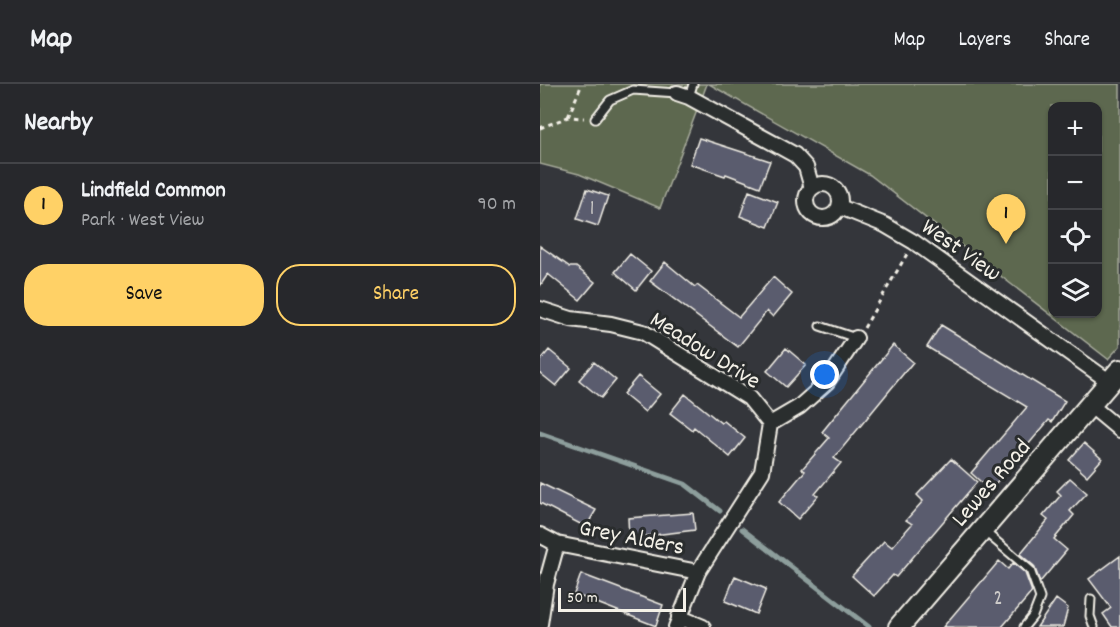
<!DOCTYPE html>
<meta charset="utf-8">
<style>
:root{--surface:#27282c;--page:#333438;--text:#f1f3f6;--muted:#a4a6a9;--line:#434448;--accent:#ffd166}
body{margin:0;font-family:Dekko,sans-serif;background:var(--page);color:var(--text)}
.controls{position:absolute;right:18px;top:18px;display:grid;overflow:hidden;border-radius:12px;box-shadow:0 2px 4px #0004}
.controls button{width:54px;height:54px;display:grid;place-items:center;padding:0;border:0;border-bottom:2px solid var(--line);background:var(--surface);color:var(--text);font:30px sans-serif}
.scale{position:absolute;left:18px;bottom:15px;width:128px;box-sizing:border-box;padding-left:6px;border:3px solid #f4f1e8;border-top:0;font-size:16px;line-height:21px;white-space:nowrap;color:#f4f1e8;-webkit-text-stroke:4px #2a2d2e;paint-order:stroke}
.you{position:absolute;left:285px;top:291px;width:21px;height:21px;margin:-15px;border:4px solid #fff;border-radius:50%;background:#1a73e8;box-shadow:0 0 0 9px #1a73e833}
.badge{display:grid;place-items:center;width:39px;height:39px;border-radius:50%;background:var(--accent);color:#111;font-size:20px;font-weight:700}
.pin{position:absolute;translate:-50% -50px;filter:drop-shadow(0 2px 3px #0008)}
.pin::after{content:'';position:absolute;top:32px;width:21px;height:18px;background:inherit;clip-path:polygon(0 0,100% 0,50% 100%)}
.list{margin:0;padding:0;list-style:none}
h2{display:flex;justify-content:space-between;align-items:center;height:78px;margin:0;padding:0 24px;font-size:26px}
h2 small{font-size:20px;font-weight:400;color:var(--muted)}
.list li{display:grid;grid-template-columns:39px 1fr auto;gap:18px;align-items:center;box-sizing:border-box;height:84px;padding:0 24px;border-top:2px solid var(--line)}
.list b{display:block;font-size:22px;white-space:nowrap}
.list p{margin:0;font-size:20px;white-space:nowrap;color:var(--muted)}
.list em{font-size:20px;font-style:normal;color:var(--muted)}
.actions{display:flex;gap:12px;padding:18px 24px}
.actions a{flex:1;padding:14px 0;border:2px solid var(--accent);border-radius:24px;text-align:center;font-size:21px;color:var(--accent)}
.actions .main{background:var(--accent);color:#111}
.icon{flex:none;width:33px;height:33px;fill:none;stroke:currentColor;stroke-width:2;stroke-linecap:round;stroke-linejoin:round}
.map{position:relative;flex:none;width:580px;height:543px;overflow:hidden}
header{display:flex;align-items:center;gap:36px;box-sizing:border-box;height:84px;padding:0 30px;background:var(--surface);border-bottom:2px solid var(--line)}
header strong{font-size:28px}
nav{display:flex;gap:33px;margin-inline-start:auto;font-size:21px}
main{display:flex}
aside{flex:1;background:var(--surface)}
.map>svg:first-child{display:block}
.green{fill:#5d674f;stroke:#a8ac9c;stroke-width:1.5;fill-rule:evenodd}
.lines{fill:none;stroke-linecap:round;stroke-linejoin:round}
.stream{stroke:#8d9e9c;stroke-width:5}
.building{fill:#5a5c6e;stroke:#f4f1e8;stroke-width:1.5}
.lane-casing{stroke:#f4f1e8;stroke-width:11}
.street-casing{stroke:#f4f1e8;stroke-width:18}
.secondary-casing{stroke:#f4f1e8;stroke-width:24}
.path{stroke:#f4f1e8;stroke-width:3;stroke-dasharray:4.5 4.5;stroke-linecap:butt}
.lane{stroke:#2a2d2e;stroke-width:7}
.street{stroke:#2a2d2e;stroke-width:14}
.secondary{stroke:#2a2d2e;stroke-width:20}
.labels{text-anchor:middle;stroke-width:6;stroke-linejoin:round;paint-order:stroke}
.number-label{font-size:21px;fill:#ceccca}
.street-label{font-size:24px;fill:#f4f1e8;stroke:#2a2d2e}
</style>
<header>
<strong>Map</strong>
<nav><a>Map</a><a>Layers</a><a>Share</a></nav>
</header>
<main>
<aside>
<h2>Nearby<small></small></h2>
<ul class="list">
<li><span class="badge">1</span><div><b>Lindfield Common</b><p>Park · West View</p></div><em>90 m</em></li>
</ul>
<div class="actions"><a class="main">Save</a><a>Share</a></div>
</aside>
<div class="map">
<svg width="580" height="543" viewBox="0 0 580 543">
<rect width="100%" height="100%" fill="#34363b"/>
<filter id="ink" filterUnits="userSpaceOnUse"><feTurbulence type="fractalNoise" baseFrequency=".0167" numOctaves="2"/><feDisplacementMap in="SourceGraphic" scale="12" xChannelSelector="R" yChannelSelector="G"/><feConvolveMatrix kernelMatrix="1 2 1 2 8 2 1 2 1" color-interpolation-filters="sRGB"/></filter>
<g filter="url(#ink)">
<path class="green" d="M 0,0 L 167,0 L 120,124 L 39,90 L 0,80 Z
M 169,0 L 580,0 L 580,262 L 568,275 L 330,91 ZM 512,22 L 558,22 L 558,230 L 512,230 Z"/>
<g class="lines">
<path class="stream" d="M 0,349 L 145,400 L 180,427
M 202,445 L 329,543"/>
</g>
<path class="building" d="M 159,54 L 230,77 L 220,103 L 186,90 L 185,92 L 150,80 Z
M 47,105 L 68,112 L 58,142 L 37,135 Z
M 209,107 L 238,118 L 228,143 L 200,132 Z
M 0,162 L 30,183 L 36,183 L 55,198 L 40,216 L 8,190 L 0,202 Z
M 90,170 L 111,187 L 96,206 L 75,188 Z
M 125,178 L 155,203 L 157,201 L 199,233 L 233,193 L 252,210 L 233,233 L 227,227 L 198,263 L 110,197 Z
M 401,241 L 525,317 L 512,338 L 509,336 L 450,406 L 431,389 L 487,323 L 387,263 Z
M 353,261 L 373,278 L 294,374 L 301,379 L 275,410 L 278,412 L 258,435 L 239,418 L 265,387 L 262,385 L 289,354 L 282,348 Z
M 246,264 L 266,281 L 246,303 L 227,287 Z
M 9,266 L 31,284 L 16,302 L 0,289 L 0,277 Z
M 54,278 L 76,296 L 61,314 L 39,296 Z
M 98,292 L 120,310 L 105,328 L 83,310 Z
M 145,310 L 181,339 L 184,337 L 205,354 L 190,373 L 154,343 L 152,346 L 130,329 Z
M 544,359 L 562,375 L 547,392 L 529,376 Z
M 411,375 L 437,398 L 356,493 L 353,491 L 334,512 L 312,492 L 344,457 L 352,463 L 372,440 L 366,436 L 383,417 L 377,411 Z
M 530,394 L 547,409 L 530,427 L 534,431 L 514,455 L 527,466 L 500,498 L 494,482 L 480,470 L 508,436 L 503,432 L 521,411 L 517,407 Z
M 0,399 L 56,426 L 46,443 L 0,419 Z
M 153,429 L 155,446 L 89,454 L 88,434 Z
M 580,472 L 580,543 L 572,543 L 563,530 L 571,524 L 549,495 Z
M 459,477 L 468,485 L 473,479 L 485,489 L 492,508 L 462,543 L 403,543 Z
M 41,490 L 123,521 L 116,542 L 34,510 Z
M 195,492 L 226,505 L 216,530 L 185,517 Z
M 516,515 L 528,524 L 523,543 L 497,543 Z"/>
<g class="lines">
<g class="lane-casing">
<path id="lane" d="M 149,13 L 153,0
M 55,35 L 70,16 L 93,6 L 137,9
M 280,242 L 316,254
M 444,447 L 490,486 L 500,514 L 493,532 L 484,543
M 551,515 L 550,532 L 554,543"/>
</g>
<g class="street-casing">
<path id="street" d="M 137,9 L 149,13 L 255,71 L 266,83 L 272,104
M266 117a17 17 0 1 1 34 0a17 17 0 1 1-34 0Z
M 300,123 L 345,141 L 374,158 L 570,298
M 0,225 L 31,235 L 71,240 L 103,248 L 209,314 L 230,340
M 550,321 L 580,346
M 0,451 L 17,460 L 158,488
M 139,533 L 163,543
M 0,540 L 6,500 L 17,460
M 136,543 L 158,488 L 222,388 L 230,340 L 259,323 L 287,298 L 316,254"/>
</g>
<g class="secondary-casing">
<path id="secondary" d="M 359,543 L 580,286"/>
</g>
<path class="path" d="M 28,33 L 42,0
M 0,44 L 28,33 L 44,34
M 324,244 L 367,170"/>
<use href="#lane" class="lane"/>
<use href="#street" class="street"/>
<use href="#secondary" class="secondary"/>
</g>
</g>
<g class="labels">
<g class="number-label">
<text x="52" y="130">1</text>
<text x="458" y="520">2</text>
</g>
<g class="street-label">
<text transform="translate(422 165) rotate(35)" y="8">West View</text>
<text transform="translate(166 265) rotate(32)" y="8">Meadow Drive</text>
<text transform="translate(450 398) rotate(-49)" y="8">Lewes Road</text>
<text transform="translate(92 452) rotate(11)" y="8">Grey Alders</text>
</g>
</g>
</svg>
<div class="controls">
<button>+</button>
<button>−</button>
<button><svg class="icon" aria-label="locate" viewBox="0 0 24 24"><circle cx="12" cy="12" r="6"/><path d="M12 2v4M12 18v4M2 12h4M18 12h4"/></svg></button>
<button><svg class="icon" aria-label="layers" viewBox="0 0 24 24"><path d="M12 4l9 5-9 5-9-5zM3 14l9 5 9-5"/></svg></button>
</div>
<div class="scale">50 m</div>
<div class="you"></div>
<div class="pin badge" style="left:466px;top:160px">1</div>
</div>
</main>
